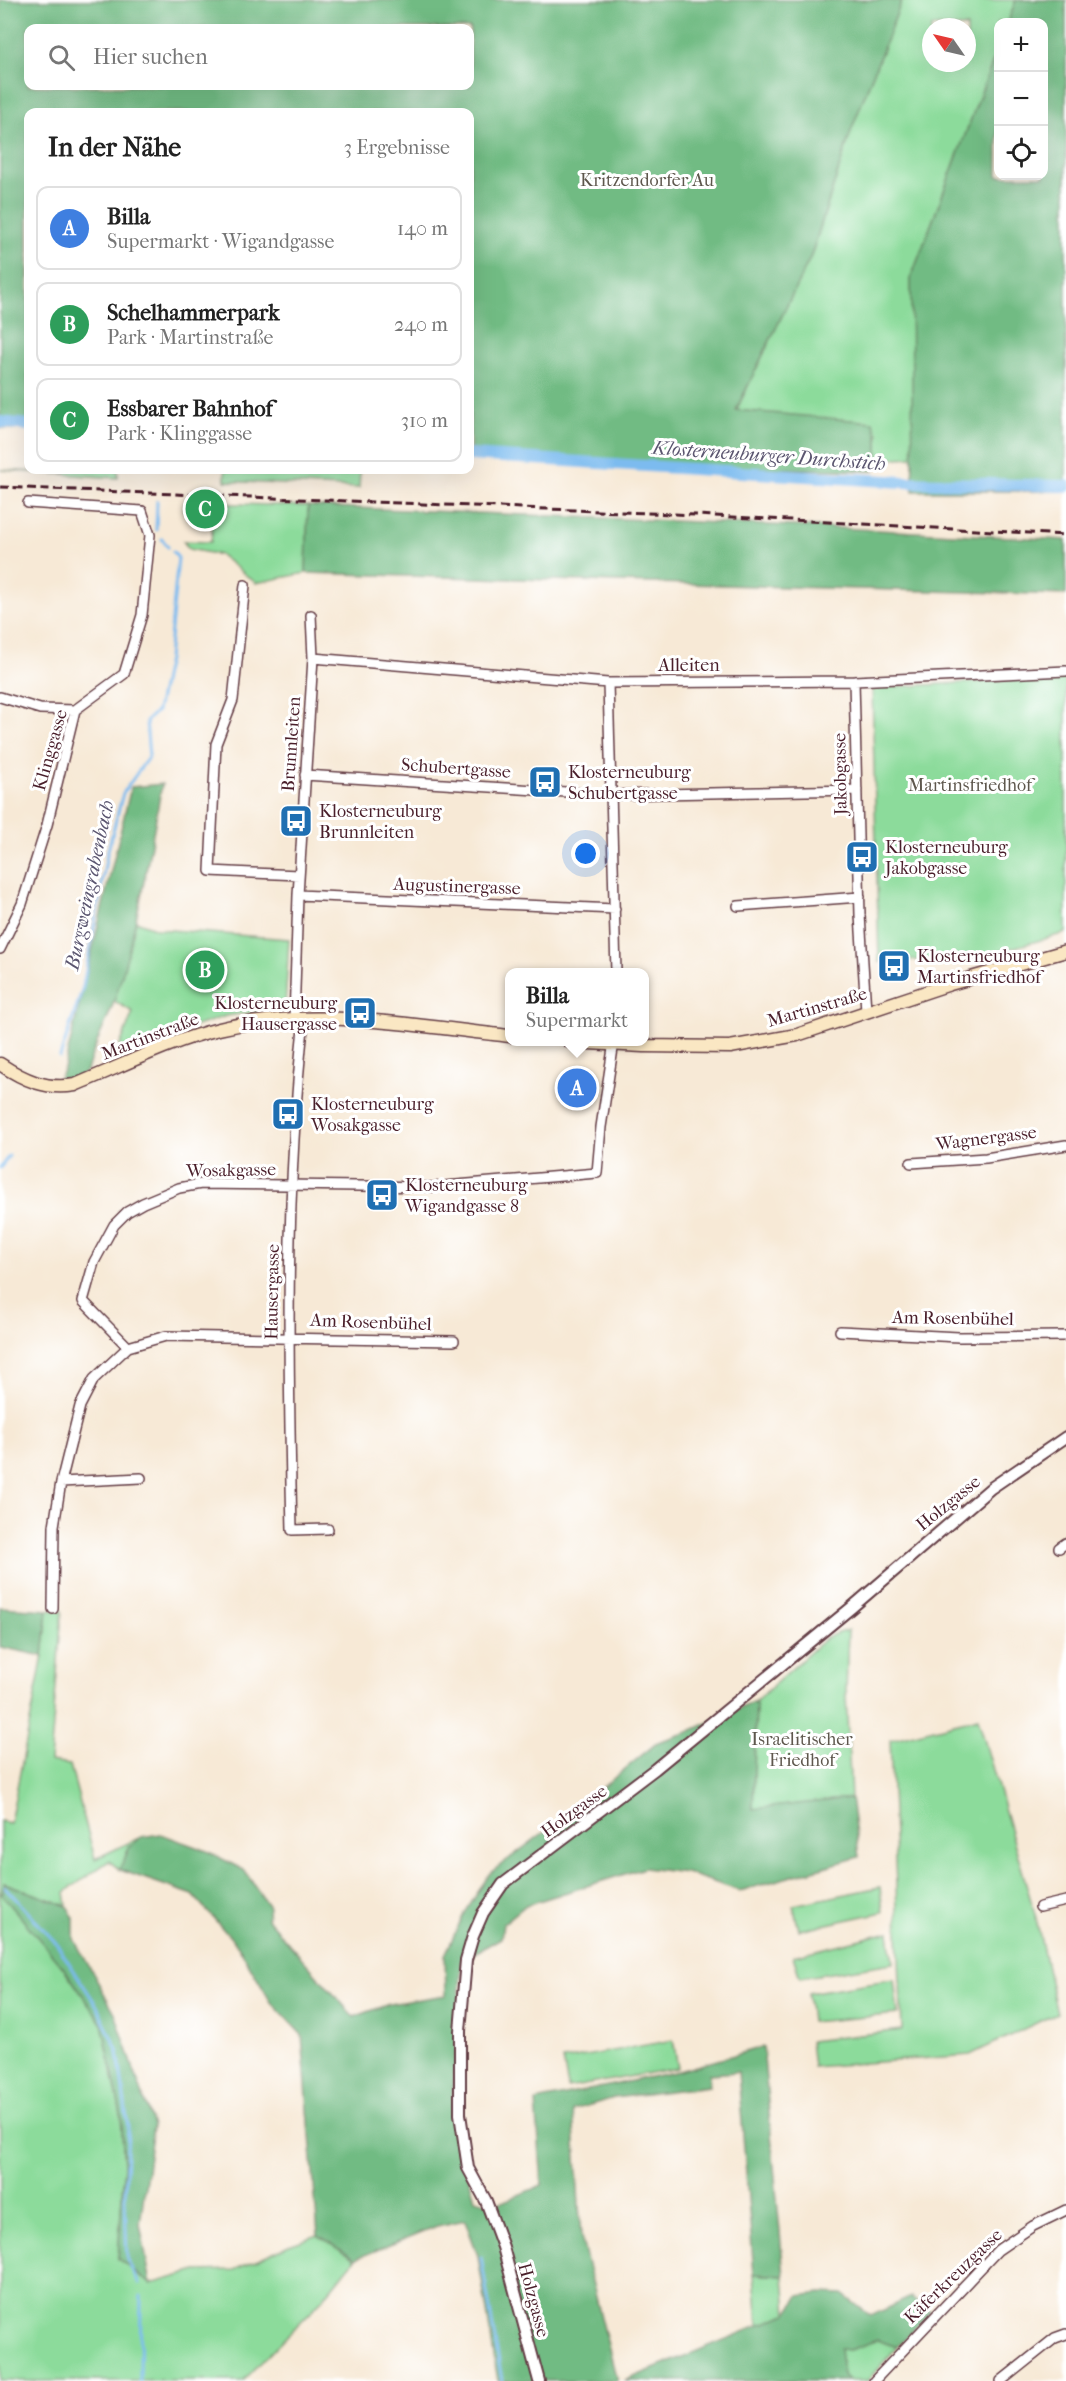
<!DOCTYPE html>
<html lang="de">
<meta charset="utf-8">
<style>
:root{--surface:#fff;--page:#f6f6f6;--text:#222;--muted:#767676;--line:#e0e0e0;--accent:#db2777}
body{margin:0;font-family:"IM FELL French Canon",serif;background:var(--page);color:var(--text)}
.controls{position:absolute;right:18px;top:18px;display:grid;overflow:hidden;border-radius:12px;box-shadow:0 6px 24px #0002}
.controls button{width:54px;height:54px;display:grid;place-items:center;padding:0;border:0;border-bottom:2px solid var(--line);background:var(--surface);color:var(--text);font:30px sans-serif}
.compass{position:absolute;left:922px;top:18px;width:54px;height:54px;border-radius:50%;background:var(--surface);box-shadow:0 6px 24px #0002;rotate:304deg}
.you{position:absolute;left:586px;top:854px;width:21px;height:21px;margin:-15px;border:4px solid #fff;border-radius:50%;background:#1a73e8;box-shadow:0 0 0 9px #1a73e833}
.badge{display:grid;place-items:center;width:39px;height:39px;border-radius:50%;background:var(--accent);color:#fff;font-size:20px;font-weight:700}
.pin{position:absolute;translate:-50% -50%;border:3px solid #fff;box-shadow:0 2px 6px #0006}
.popup{position:absolute;left:505px;top:968px;width:144px;height:78px;box-sizing:border-box;display:grid;place-content:center;border-radius:12px;background:var(--surface);filter:drop-shadow(0 2px 4px #0005);font-size:20px;white-space:nowrap;color:var(--muted)}
.popup b{font-size:22px;color:var(--text)}
.popup::after{content:'';position:absolute;left:50%;top:100%;margin-left:-12px;border:12px solid transparent;border-top-color:var(--surface)}
.list{margin:0;padding:0;list-style:none}
h2{display:flex;justify-content:space-between;align-items:center;height:78px;margin:0;padding:0 24px;font-size:26px}
h2 small{font-size:20px;font-weight:400;color:var(--muted)}
.list li{display:grid;grid-template-columns:39px 1fr auto;gap:18px;align-items:center;box-sizing:border-box;height:84px;margin:0 12px 12px;padding:0 12px;border:2px solid var(--line);border-radius:12px}
.list b{display:block;font-size:22px;white-space:nowrap}
.list p{margin:0;font-size:20px;white-space:nowrap;color:var(--muted)}
.list em{font-size:20px;font-style:normal;color:var(--muted)}
.icon{flex:none;width:33px;height:33px;fill:none;stroke:currentColor;stroke-width:2;stroke-linecap:round;stroke-linejoin:round}
.map{position:relative;flex:none;width:1066px;height:2381px;overflow:hidden}
.search{position:absolute;background:var(--surface);box-shadow:0 6px 24px #0002;left:24px;top:24px;width:450px;height:66px;display:flex;align-items:center;gap:15px;box-sizing:border-box;padding:0 21px;border-radius:12px;color:var(--muted);font-size:22px}
.panel{position:absolute;background:var(--surface);box-shadow:0 6px 24px #0002;left:24px;top:108px;width:450px;height:366px;border-radius:12px}
.map>svg:first-child{display:block}
.green{fill:#8cdb9b;stroke:#6b7d63;stroke-width:1.5;fill-rule:evenodd}
.forest{fill:#71bb83;stroke:#5e6d57;stroke-width:1.5;fill-rule:evenodd}
.lines{fill:none;stroke-linecap:round;stroke-linejoin:round}
.stream{stroke:#7bbbef;stroke-width:3}
.canal{stroke:#7bbbef;stroke-width:12}
.minor-casing{stroke:#643d45;stroke-width:12}
.tertiary-casing{stroke:#643d45;stroke-width:14}
.secondary-casing{stroke:#643d45;stroke-width:15}
.minor{stroke:#fff;stroke-width:9}
.tertiary{stroke:#fff;stroke-width:10}
.secondary{stroke:#fae7c3;stroke-width:12}
.rail{stroke:#4a1f2b;stroke-width:3;stroke-dasharray:9 4.5;stroke-linecap:butt}
.labels{text-anchor:middle;stroke-width:6;stroke-linejoin:round;paint-order:stroke}
.park-label{font-size:18px;fill:#5e574d;stroke:#fff}
.street-label{font-size:18px;fill:#4a1f2b;stroke:#fff}
.poi-label{font-size:18px;fill:#4a1f2b;stroke:#fff;text-anchor:start}
.water-label{font-size:20px;font-style:italic;fill:#5b5670;stroke:#fff}
</style>
<div class="map">
<svg width="1066" height="2381" viewBox="0 0 1066 2381">
<rect width="100%" height="100%" fill="#fff"/>
<filter id="ink" filterUnits="userSpaceOnUse"><feTurbulence type="fractalNoise" baseFrequency=".0167" numOctaves="2"/><feDisplacementMap in="SourceGraphic" scale="12" xChannelSelector="R" yChannelSelector="G"/><feConvolveMatrix kernelMatrix="1 2 1 2 8 2 1 2 1" color-interpolation-filters="sRGB"/></filter>
<filter id="wash" filterUnits="userSpaceOnUse"><feTurbulence type="fractalNoise" baseFrequency=".008" numOctaves="4" result="noise"/><feDisplacementMap in="SourceGraphic" scale="24" xChannelSelector="R" yChannelSelector="G"/><feGaussianBlur stdDeviation="1.35" result="paint"/><feColorMatrix in="noise" values="0 0 0 0 0 0 0 0 0 0 0 0 0 0 0 0 0 1.4 0 .05"/><feComposite in="paint" operator="in"/></filter>
<g filter="url(#wash)">
<rect width="100%" height="100%" fill="#f7e9d6"/>
<path class="green" d="M 902,0 L 1016,0 L 1008,22 L 998,22 L 998,48 L 911,278 L 914,457 L 878,459 L 878,433 L 736,411 L 811,256 L 852,128 ZM 931,27 L 967,27 L 967,63 L 931,63 Z
M 0,470 L 66,473 L 67,470 L 118,470 L 118,478 Z
M 225,470 L 360,470 L 359,488 L 225,481 Z
M 200,503 L 308,506 L 306,573 L 256,583 L 220,555 L 189,549 L 183,541 L 211,542 L 213,520 L 225,515 L 184,510 L 185,504 Z
M 1066,677 L 1066,933 L 980,957 L 879,962 L 872,688 Z
M 136,921 L 157,929 L 289,939 L 285,1008 L 226,1016 L 117,1053 L 133,1012 L 114,1001 Z
M 48,1610 L 62,1611 L 50,1762 L 70,1765 L 95,1859 L 141,1837 L 129,1848 L 120,1870 L 109,1861 L 65,1892 L 67,1906 L 5,1883 L 102,2023 L 121,2114 L 124,2165 L 118,2259 L 151,2284 L 197,2271 L 234,2270 L 289,2245 L 318,2235 L 355,2259 L 321,2301 L 243,2381 L 0,2381 L 0,1821 L 10,1823 L 43,1656 Z
M 848,1630 L 846,1694 L 851,1798 L 753,1810 L 756,1701 L 827,1637 Z
M 978,1718 L 1036,1918 L 1057,2013 L 970,2055 L 813,2067 L 810,2041 L 902,2030 L 890,1740 Z
M 880,1887 L 883,1912 L 799,1930 L 793,1905 Z
M 889,1932 L 893,1963 L 800,1978 L 793,1956 Z
M 894,1979 L 898,2014 L 811,2022 L 808,1993 Z
M 673,2040 L 678,2068 L 568,2088 L 563,2060 Z
M 754,2274 L 784,2276 L 787,2314 L 758,2326 Z
M 877,2340 L 897,2347 L 867,2381 L 849,2381 L 843,2376 L 839,2348 L 849,2350 Z"/>
<path class="forest" d="M 0,0 L 902,0 L 852,128 L 811,256 L 736,410 L 873,422 C 880,438 879,455 874,471 L 709,467 L 470,454 L 470,112 L 28,112 L 28,430 L 0,428 ZM 470,28 L 470,86 L 28,86 L 28,28 Z
M 1016,0 L 1066,0 L 1066,491 L 913,491 L 911,278 L 998,48 L 998,176 L 1044,176 L 1044,22 L 1008,22 Z
M 308,506 L 820,527 L 1066,540 L 1066,595 L 306,573 Z
M 162,784 C 149,856 137,929 115,999 C 107,1023 93,1046 87,1071 L 76,1079 L 57,1082 L 64,1068 L 131,787 Z
M 0,1607 L 48,1610 L 43,1656 L 0,1647 Z
M 756,1701 L 753,1809 L 851,1798 L 859,1857 L 740,1891 L 686,1873 L 644,1868 L 526,1905 L 503,1924 L 501,1938 L 462,1960 L 451,2116 L 475,2199 L 495,2205 L 542,2185 L 536,2101 L 679,2071 L 763,2047 L 784,2276 L 754,2274 L 738,2072 L 709,2074 L 709,2086 L 614,2098 L 573,2110 L 581,2237 L 617,2381 L 498,2381 L 478,2256 L 465,2220 L 437,2226 L 355,2259 L 318,2235 L 302,2035 L 271,2002 L 238,1946 L 193,1895 L 120,1870 L 129,1848 L 141,1837 L 161,1834 L 207,1851 L 244,1870 L 269,1907 L 267,1919 L 354,2017 L 389,2004 L 446,1995 L 445,1955 L 463,1916 L 490,1873 L 592,1796 L 658,1742 L 688,1732 Z
M 4,1883 L 67,1906 L 74,1918 L 74,1939 L 115,2013 L 153,2126 L 140,2224 L 151,2284 L 118,2259 L 124,2165 L 121,2114 L 102,2023 L 65,1970 L 2,1895 Z
M 821,2293 L 842,2294 L 871,2316 L 911,2297 L 931,2311 L 897,2347 L 877,2340 L 849,2350 L 840,2349 L 843,2375 L 849,2381 L 624,2381 L 787,2314 L 799,2296 Z"/>
<g class="lines">
<path class="stream" d="M 156,530 L 157,501
M 162,539 L 168,547
M 60,1057 L 83,987 L 107,854 L 123,793 L 149,756 L 146,721 L 157,711 L 168,659 L 178,558 L 173,552
M 0,1168 L 9,1156
M 5,1887 L 56,1943 L 97,2006 L 118,2052 L 128,2128 L 125,2199 L 127,2260 L 139,2283
M 481,2257 L 502,2381
M 140,2381 L 141,2296"/>
<path class="canal" d="M 0,422 L 28,425
M 470,455 L 903,482 L 1066,486"/>
</g>
</g>
<g filter="url(#ink)">
<g class="lines">
<g class="minor-casing">
<path id="minor" d="M 245,585 L 233,700 L 216,744 L 210,871 L 299,875
M 313,658 L 608,683 L 854,681 L 1066,671
M 854,681 L 860,915 L 866,1011
M 608,683 L 616,972
M 0,697 L 40,709 L 75,710
M 305,775 L 612,795 L 857,790
M 298,895 L 615,909
M 738,906 L 860,897
M 0,949 L 22,904 L 47,825 L 75,710 L 124,674 L 142,615 L 150,535 L 142,511 L 28,503
M 304,1019 C 285,1189 288,1359 292,1530 L 328,1529
M 294,1020 L 298,895 L 313,658 L 311,615
M 911,1163 L 986,1158 L 1066,1145
M 840,1331 L 959,1337 L 1066,1336
M 128,1347 L 83,1301 L 94,1262 L 114,1225 L 127,1212 L 143,1203 L 179,1188 L 201,1184 L 433,1187 L 597,1173 L 601,1127 L 614,1042
M 61,1482 L 141,1478
M 1059,1548 L 1066,1543
M 53,1609 L 54,1526 L 61,1482 L 80,1406 L 94,1379 L 128,1347 L 166,1336 L 454,1341
M 1040,1907 L 1066,1901
M 874,2381 L 998,2250 L 1033,2226 L 1066,2210
M 1001,2381 L 1055,2338 L 1066,2334"/>
</g>
<g class="tertiary-casing">
<path id="tertiary" d="M 539,2381 L 503,2247 L 486,2201 L 468,2168 L 460,2114 L 460,2031 L 466,1960 L 473,1936 L 483,1913 L 503,1884 L 655,1769 L 851,1608 L 991,1488 L 1066,1437"/>
</g>
<g class="secondary-casing">
<path id="secondary" d="M 570,1042 L 643,1046 L 730,1047 L 797,1035 L 950,984 L 1066,951
M 0,1064 C 24,1080 46,1090 75,1085 C 122,1066 170,1041 219,1029 C 313,1006 416,1026 510,1036"/>
</g>
<use href="#minor" class="minor"/>
<use href="#tertiary" class="tertiary"/>
<use href="#secondary" class="secondary"/>
<path class="rail" d="M 0,487 L 697,515 L 1066,535"/>
</g>
</g>
<defs>
<g id="bus-square" transform="scale(1.725)"><rect x="-9" y="-9" width="18" height="18" rx="4" fill="#1f6fb2" stroke="#fff"/><path d="M-5-6H5V4H4V6H2V4H-2V6H-4V4H-5ZM-3.5-4V0h7V-4ZM-3.5 1.2v1.5H-2V1.2ZM2 1.2v1.5H3.5V1.2Z" fill="#fff"/></g>
</defs>
<g fill-rule="evenodd">
<use href="#bus-square" x="545" y="782"/>
<use href="#bus-square" x="296" y="821"/>
<use href="#bus-square" x="862" y="857"/>
<use href="#bus-square" x="894" y="966"/>
<use href="#bus-square" x="360" y="1013"/>
<use href="#bus-square" x="288" y="1114"/>
<use href="#bus-square" x="382" y="1195"/>
</g>
<g class="labels">
<g class="park-label">
<text x="647" y="186">Kritzendorfer Au</text>
<text x="970" y="791">Martinsfriedhof</text>
<text x="802" y="1745">Israelitischer<tspan x="802" dy="21">Friedhof</tspan></text>
</g>
<g class="street-label">
<text x="689" y="671">Alleiten</text>
<text transform="translate(291 744) rotate(-86)" y="6">Brunnleiten</text>
<text transform="translate(50 750) rotate(-74)" y="6">Klinggasse</text>
<text transform="translate(456 768) rotate(4)" y="6">Schubertgasse</text>
<text transform="translate(840 774) rotate(-91)" y="6">Jakobgasse</text>
<text transform="translate(457 886) rotate(2)" y="6">Augustinergasse</text>
<text transform="translate(817 1007) rotate(-16)" y="6">Martinstraße</text>
<text transform="translate(150 1036) rotate(-21)" y="6">Martinstraße</text>
<text transform="translate(986 1138) rotate(-7)" y="6">Wagnergasse</text>
<text transform="translate(231 1170) rotate(-1)" y="6">Wosakgasse</text>
<text transform="translate(272 1292) rotate(-89)" y="6">Hausergasse</text>
<text transform="translate(953 1318) rotate(1)" y="6">Am Rosenbühel</text>
<text transform="translate(371 1322) rotate(2)" y="6">Am Rosenbühel</text>
<text transform="translate(948 1503) rotate(-39)" y="6">Holzgasse</text>
<text transform="translate(574 1811) rotate(-36)" y="6">Holzgasse</text>
<text transform="translate(953 2276) rotate(-44)" y="6">Käferkreuzgasse</text>
<text transform="translate(534 2300) rotate(75)" y="6">Holzgasse</text>
</g>
<g class="poi-label">
<text x="568" y="778">Klosterneuburg<tspan x="568" dy="21">Schubertgasse</tspan></text>
<text x="319" y="817">Klosterneuburg<tspan x="319" dy="21">Brunnleiten</tspan></text>
<text x="885" y="853">Klosterneuburg<tspan x="885" dy="21">Jakobgasse</tspan></text>
<text x="917" y="962">Klosterneuburg<tspan x="917" dy="21">Martinsfriedhof</tspan></text>
<text x="337" y="1009" text-anchor="end">Klosterneuburg<tspan x="337" dy="21">Hausergasse</tspan></text>
<text x="311" y="1110">Klosterneuburg<tspan x="311" dy="21">Wosakgasse</tspan></text>
<text x="405" y="1191">Klosterneuburg<tspan x="405" dy="21">Wigandgasse 8</tspan></text>
</g>
<g class="water-label">
<text transform="translate(769 455) rotate(4)" y="7">Klosterneuburger Durchstich</text>
<text transform="translate(89 885) rotate(-78)" y="7">Burgweingrabenbach</text>
</g>
</g>
</svg>
<div class="controls">
<button>+</button>
<button>−</button>
<button><svg class="icon" aria-label="locate" viewBox="0 0 24 24"><circle cx="12" cy="12" r="6"/><path d="M12 2v4M12 18v4M2 12h4M18 12h4"/></svg></button>
</div>
<svg class="compass" viewBox="-18 -18 36 36"><path d="M0-13l5 13h-10z" fill="#e53935"/><path d="M0 13l5-13h-10z" fill="#767676"/></svg>
<div class="you"></div>
<div class="pin badge" style="left:577px;top:1088px;background:#3f7fe0">A</div>
<div class="popup"><b>Billa</b>Supermarkt</div>
<div class="pin badge" style="left:205px;top:970px;background:#2e9e5b">B</div>
<div class="pin badge" style="left:205px;top:509px;background:#2e9e5b">C</div>
<div class="search"><svg class="icon" aria-label="search" viewBox="0 0 24 24"><circle cx="10" cy="10" r="6"/><path d="M15 15l6 6"/></svg>Hier suchen</div>
<section class="panel">
<h2>In der Nähe<small>3 Ergebnisse</small></h2>
<ul class="list">
<li><span class="badge" style="background:#3f7fe0">A</span><div><b>Billa</b><p>Supermarkt · Wigandgasse</p></div><em>140 m</em></li>
<li><span class="badge" style="background:#2e9e5b">B</span><div><b>Schelhammerpark</b><p>Park · Martinstraße</p></div><em>240 m</em></li>
<li><span class="badge" style="background:#2e9e5b">C</span><div><b>Essbarer Bahnhof</b><p>Park · Klinggasse</p></div><em>310 m</em></li>
</ul>
</section>
</div>
